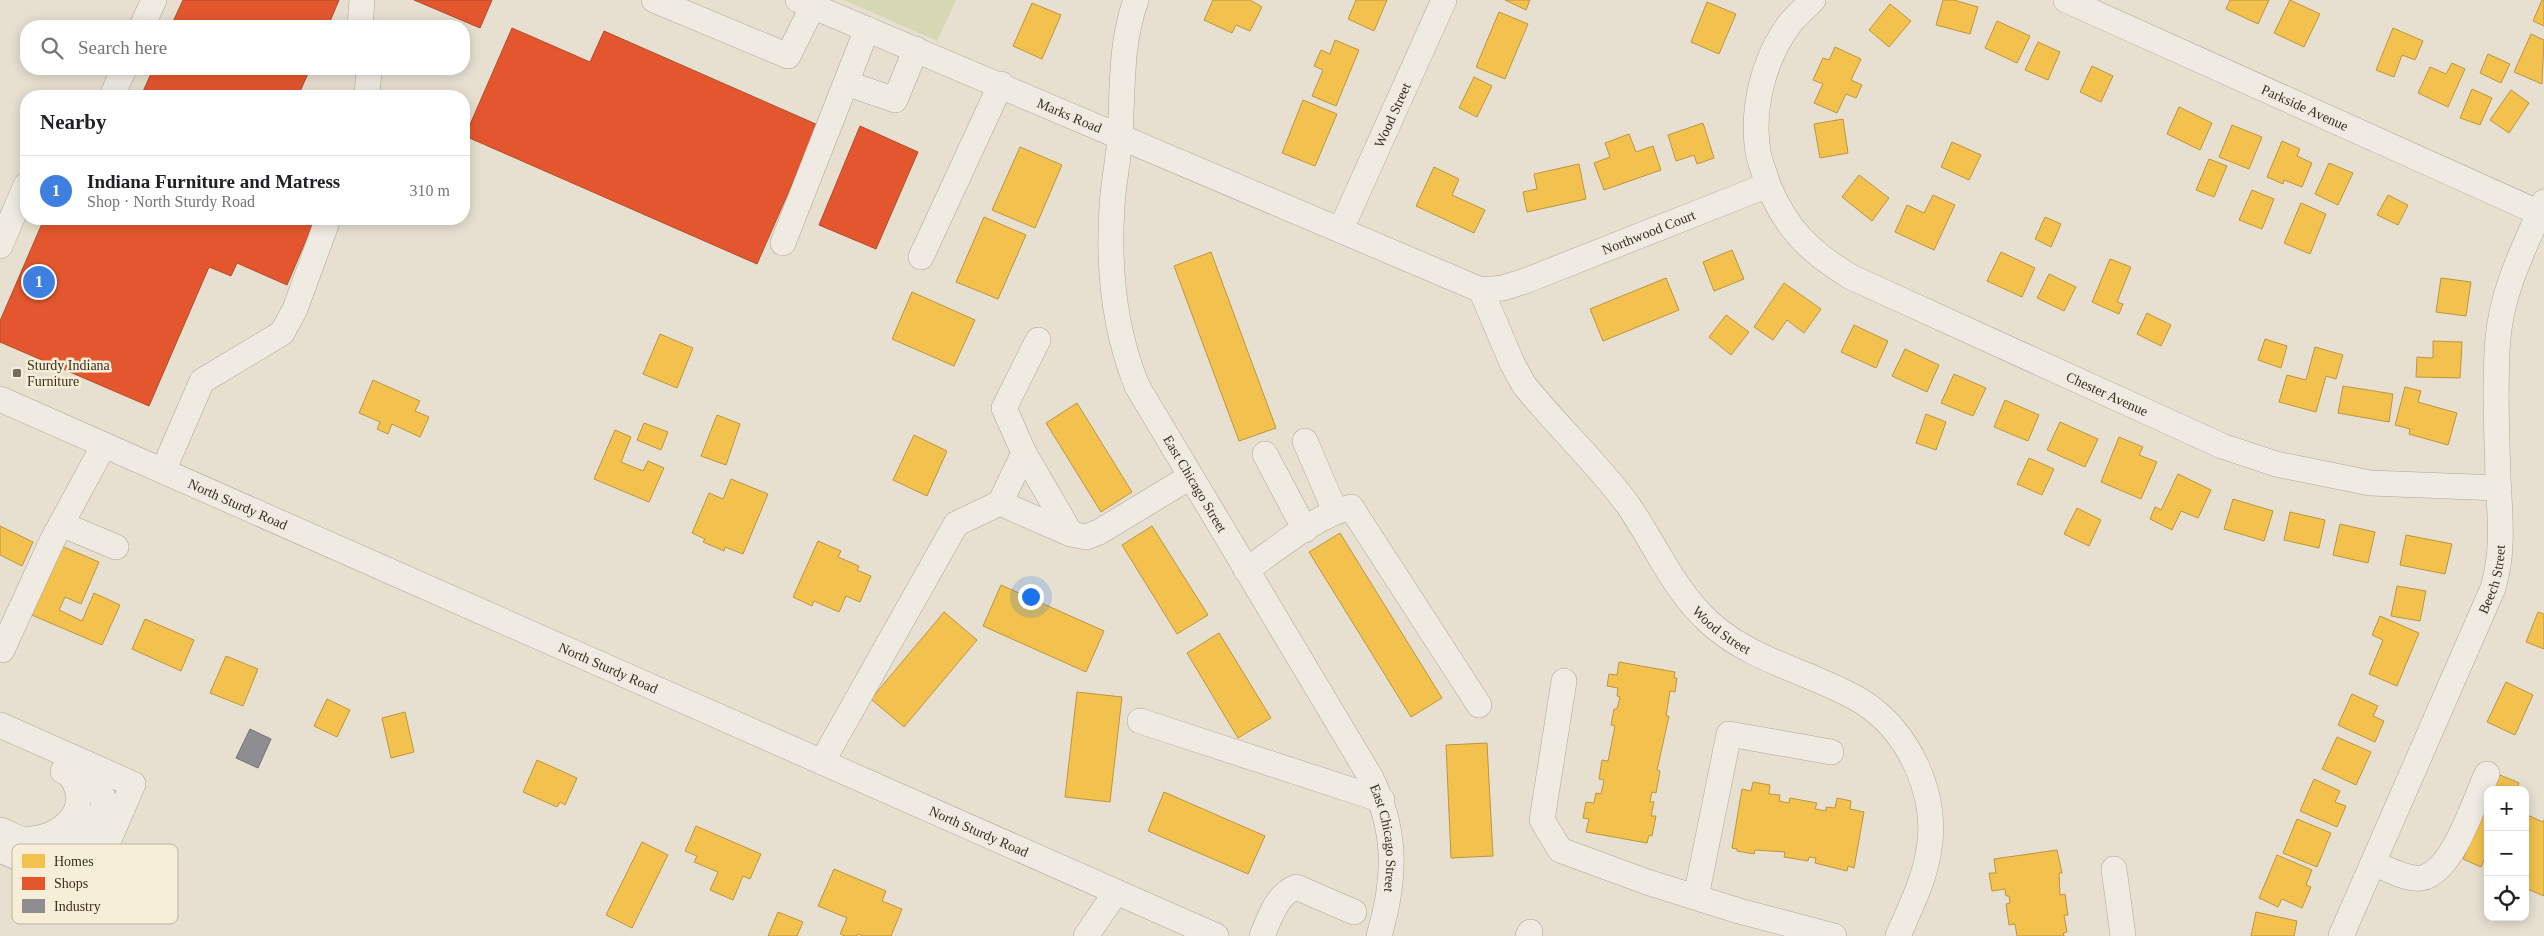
<!DOCTYPE html>
<meta charset="utf-8">
<style>
:root{--surface:#fff;--page:#f2f2f2;--text:#202124;--muted:#757577;--line:#e0e0e0;--accent:#db2777}
body{margin:0;font-family:"Times New Roman",serif;background:var(--page);color:var(--text)}
.controls{position:absolute;right:15px;bottom:15px;display:grid;overflow:hidden;border-radius:10px;box-shadow:0 2px 12px #0003}
.controls button{width:45px;height:45px;display:grid;place-items:center;padding:0;border:0;border-bottom:1px solid var(--line);background:var(--surface);color:var(--text);font:25px sans-serif}
.you{position:absolute;left:1030px;top:596px;width:18px;height:18px;margin:-12px;border:4px solid #fff;border-radius:50%;background:#1a73e8;box-shadow:0 0 0 8px #1a73e833}
.badge{display:grid;place-items:center;width:32px;height:32px;border-radius:50%;background:var(--accent);color:#fff;font-size:16px;font-weight:700}
.pin{position:absolute;translate:-50% -50%;border:2px solid #fff;box-shadow:0 1px 5px #0006}
.list{margin:0;padding:0;list-style:none}
h2{display:flex;justify-content:space-between;align-items:center;height:65px;margin:0;padding:0 20px;font-size:21px}
h2 small{font-size:16px;font-weight:400;color:var(--muted)}
.list li{display:grid;grid-template-columns:32px 1fr auto;gap:15px;align-items:center;box-sizing:border-box;height:70px;padding:0 20px;border-top:1px solid var(--line)}
.list b{display:block;font-size:19px;white-space:nowrap}
.list p{margin:0;font-size:16px;white-space:nowrap;color:var(--muted)}
.list em{font-size:16px;font-style:normal;color:var(--muted)}
.icon{flex:none;width:28px;height:28px;fill:none;stroke:currentColor;stroke-width:2;stroke-linecap:round;stroke-linejoin:round}
.map{position:relative;flex:none;width:2544px;height:936px;overflow:hidden}
.search{position:absolute;background:var(--surface);box-shadow:0 2px 12px #0003;left:20px;top:20px;width:450px;height:55px;display:flex;align-items:center;gap:12px;box-sizing:border-box;padding:0 18px;border-radius:20px;color:var(--muted);font-size:19px}
.panel{position:absolute;background:var(--surface);box-shadow:0 2px 12px #0003;left:20px;top:90px;width:450px;height:135px;border-radius:20px}
.map>svg:first-child{display:block}
.green{fill:#d6d7b3}
.homes{fill:#f2c14e;stroke:#bc9540}
.shops{fill:#e4572e;stroke:#b24b2a}
.industry{fill:#8d8d92;stroke:#757070}
.lines{fill:none;stroke-linecap:round;stroke-linejoin:round}
.minor-casing{stroke:#ada599;stroke-width:26}
.minor{stroke:#efebe3;stroke-width:25}
.poi-dot{fill:#786c5e;stroke:#f7eed8;stroke-width:2}
.labels{text-anchor:middle;stroke-width:5;stroke-linejoin:round;paint-order:stroke}
.street-label{font-size:14px;fill:#3d2e20;stroke:#f7eed8}
.poi-label{font-size:14px;fill:#3d2e20;stroke:#f7eed8;text-anchor:start}
.key{fill:#f7eed8;stroke:#bfb4a1;stroke-width:1}
.key-label{font-size:14px;fill:#3d2e20}
</style>
<div class="map">
<svg width="2544" height="936" viewBox="0 0 2544 936">
<rect width="100%" height="100%" fill="#e7e0d1"/>
<path class="green" d="M 844,0 L 956,0 L 937,41 Z"/>
<path class="homes" d="M 1213,0 L 1250,0 L 1262,7 L 1250,31 L 1236,25 L 1232,33 L 1204,20 Z
M 1356,0 L 1387,0 L 1374,31 L 1348,19 Z
M 1505,0 L 1530,0 L 1526,10 Z
M 1943,0 L 1954,0 L 1978,7 L 1970,34 L 1936,25 Z
M 2230,0 L 2269,0 L 2258,24 L 2226,9 Z
M 2290,0 L 2320,14 L 2304,47 L 2274,33 Z
M 2542,0 L 2544,0 L 2544,26 L 2533,21 Z
M 1707,2 L 1736,14 L 1719,54 L 1691,42 Z
M 1032,3 L 1061,15 L 1042,59 L 1013,46 Z
M 1890,4 L 1911,21 L 1889,47 L 1869,30 Z
M 1499,12 L 1528,24 L 1505,79 L 1476,67 Z
M 1997,21 L 2030,36 L 2017,63 L 1985,48 Z
M 2393,28 L 2423,41 L 2415,60 L 2402,55 L 2394,77 L 2376,70 Z
M 2531,34 L 2544,40 L 2542,84 L 2514,72 Z
M 1335,40 L 1359,50 L 1336,106 L 1312,96 L 1323,70 L 1314,66 L 1321,50 L 1330,54 Z
M 2038,42 L 2060,52 L 2048,80 L 2025,70 Z
M 1835,47 L 1861,59 L 1851,80 L 1862,85 L 1856,98 L 1846,94 L 1837,113 L 1814,103 L 1823,84 L 1813,80 L 1823,58 L 1829,60 Z
M 2488,54 L 2510,64 L 2501,83 L 2480,73 Z
M 2452,63 L 2465,69 L 2448,107 L 2418,93 L 2430,67 L 2446,74 Z
M 2092,66 L 2113,76 L 2101,102 L 2080,92 Z
M 1474,77 L 1492,86 L 1477,117 L 1459,108 Z
M 2472,89 L 2492,98 L 2480,125 L 2460,118 Z
M 2511,90 L 2529,103 L 2509,133 L 2490,120 Z
M 1303,100 L 1337,114 L 1315,166 L 1282,153 Z
M 2179,107 L 2212,123 L 2200,150 L 2167,134 Z
M 1843,119 L 1848,153 L 1820,158 L 1814,124 Z
M 1703,123 L 1714,158 L 1697,164 L 1694,155 L 1676,161 L 1668,135 Z
M 2232,125 L 2262,137 L 2249,169 L 2219,157 Z
M 1629,134 L 1636,152 L 1653,146 L 1661,170 L 1604,190 L 1594,163 L 1610,157 L 1605,143 Z
M 2282,141 L 2300,149 L 2297,156 L 2312,163 L 2302,187 L 2284,180 L 2283,184 L 2267,177 Z
M 1952,142 L 1981,155 L 1969,180 L 1941,167 Z
M 1020,147 L 1062,165 L 1035,228 L 992,210 Z
M 2209,159 L 2227,166 L 2214,197 L 2196,190 Z
M 2329,163 L 2353,173 L 2338,205 L 2315,194 Z
M 1579,164 L 1586,199 L 1527,212 L 1523,192 L 1537,189 L 1534,174 Z
M 1434,167 L 1459,179 L 1452,195 L 1485,210 L 1474,233 L 1416,206 Z
M 1859,175 L 1889,198 L 1872,221 L 1842,197 Z
M 2252,190 L 2274,199 L 2262,229 L 2239,220 Z
M 1933,195 L 1955,205 L 1934,250 L 1895,232 L 1907,205 L 1924,213 Z
M 2388,195 L 2408,205 L 2398,225 L 2377,215 Z
M 2301,203 L 2326,214 L 2310,254 L 2284,243 Z
M 984,217 L 1026,235 L 998,299 L 956,282 Z
M 2045,217 L 2061,224 L 2051,247 L 2035,239 Z
M 1732,250 L 1744,279 L 1714,291 L 1703,262 Z
M 1211,252 L 1276,428 L 1239,441 L 1174,266 Z
M 2001,252 L 2035,268 L 2022,297 L 1987,281 Z
M 2110,259 L 2131,267 L 2117,302 L 2123,304 L 2119,314 L 2092,302 Z
M 2049,274 L 2076,287 L 2064,311 L 2037,298 Z
M 1666,278 L 1679,310 L 1603,341 L 1590,309 Z
M 2441,278 L 2471,282 L 2466,316 L 2436,312 Z
M 1784,283 L 1821,309 L 1804,333 L 1787,320 L 1773,340 L 1754,327 Z
M 912,292 L 975,320 L 954,366 L 892,339 Z
M 2147,313 L 2171,325 L 2161,346 L 2137,334 Z
M 1726,315 L 1749,332 L 1731,355 L 1709,337 Z
M 1854,325 L 1888,341 L 1876,368 L 1841,352 Z
M 660,334 L 693,348 L 677,388 L 643,374 Z
M 2265,339 L 2287,346 L 2281,368 L 2258,360 Z
M 2433,341 L 2462,342 L 2460,378 L 2416,377 L 2417,357 L 2433,358 Z
M 2315,347 L 2343,355 L 2336,379 L 2326,376 L 2316,412 L 2279,402 L 2287,375 L 2306,380 Z
M 1905,349 L 1939,365 L 1927,392 L 1892,376 Z
M 1954,374 L 1986,388 L 1973,416 L 1941,403 Z
M 373,380 L 420,401 L 415,411 L 429,417 L 420,437 L 392,424 L 388,434 L 377,429 L 380,422 L 359,413 Z
M 2343,386 L 2393,394 L 2389,422 L 2338,413 Z
M 2405,387 L 2421,391 L 2418,402 L 2457,413 L 2448,445 L 2409,434 L 2410,429 L 2395,425 Z
M 2005,400 L 2039,415 L 2028,441 L 1994,427 Z
M 1077,403 L 1132,492 L 1101,512 L 1046,423 Z
M 1926,414 L 1946,422 L 1936,450 L 1916,443 Z
M 717,415 L 740,424 L 726,465 L 701,456 Z
M 2060,422 L 2098,439 L 2085,467 L 2047,450 Z
M 644,423 L 668,432 L 661,450 L 637,440 Z
M 615,430 L 631,437 L 621,462 L 643,471 L 648,461 L 664,468 L 649,502 L 594,479 Z
M 914,435 L 947,451 L 927,496 L 893,480 Z
M 2119,437 L 2143,447 L 2139,455 L 2157,462 L 2141,499 L 2101,482 Z
M 2029,458 L 2054,469 L 2042,495 L 2017,484 Z
M 2178,474 L 2211,490 L 2198,518 L 2181,511 L 2172,530 L 2150,519 L 2155,507 L 2161,510 Z
M 731,479 L 768,494 L 743,554 L 725,547 L 724,551 L 703,542 L 705,539 L 692,533 L 709,493 L 723,499 Z
M 2233,499 L 2273,511 L 2264,541 L 2224,529 Z
M 2077,508 L 2101,520 L 2089,546 L 2064,534 Z
M 2290,512 L 2325,520 L 2319,548 L 2284,540 Z
M 2340,524 L 2375,532 L 2368,563 L 2333,555 Z
M 0,526 L 33,542 L 22,566 L 0,555 Z
M 1152,526 L 1208,615 L 1177,634 L 1122,545 Z
M 1340,533 L 1442,698 L 1411,717 L 1309,552 Z
M 2406,535 L 2452,544 L 2445,574 L 2400,565 Z
M 818,541 L 841,551 L 838,557 L 859,566 L 857,570 L 871,576 L 860,602 L 846,596 L 839,612 L 814,601 L 812,606 L 793,597 Z
M 57,544 L 99,562 L 81,604 L 65,597 L 59,610 L 82,621 L 94,593 L 120,605 L 102,645 L 27,613 Z
M 1001,585 L 1104,631 L 1086,672 L 983,626 Z
M 2397,586 L 2426,591 L 2420,621 L 2391,616 Z
M 944,612 L 977,640 L 904,727 L 871,699 Z
M 2538,612 L 2544,614 L 2544,649 L 2526,642 Z
M 2380,616 L 2419,633 L 2397,686 L 2369,674 L 2383,640 L 2372,635 Z
M 145,619 L 194,640 L 181,671 L 132,649 Z
M 1219,633 L 1271,718 L 1238,738 L 1187,653 Z
M 226,656 L 258,669 L 243,706 L 210,693 Z
M 1619,662 L 1675,672 L 1674,678 L 1677,678 L 1675,692 L 1670,691 L 1666,716 L 1669,716 L 1657,770 L 1660,771 L 1656,793 L 1652,792 L 1650,802 L 1654,802 L 1651,816 L 1656,816 L 1652,836 L 1649,835 L 1647,843 L 1586,832 L 1589,819 L 1583,818 L 1586,802 L 1594,803 L 1596,793 L 1601,794 L 1604,780 L 1599,779 L 1602,760 L 1608,761 L 1615,726 L 1611,725 L 1614,709 L 1617,709 L 1620,697 L 1617,696 L 1618,688 L 1607,686 L 1609,674 L 1617,675 Z
M 2506,682 L 2533,695 L 2515,735 L 2487,722 Z
M 1077,692 L 1122,697 L 1110,802 L 1065,797 Z
M 2352,694 L 2378,706 L 2373,716 L 2384,721 L 2375,742 L 2338,725 Z
M 327,699 L 350,710 L 337,737 L 314,726 Z
M 405,712 L 414,752 L 391,758 L 382,718 Z
M 2337,737 L 2371,752 L 2356,785 L 2322,769 Z
M 1487,743 L 1493,856 L 1451,858 L 1446,745 Z
M 537,760 L 577,778 L 565,805 L 560,802 L 557,807 L 523,792 Z
M 2500,775 L 2519,783 L 2516,790 L 2493,790 Z
M 2314,779 L 2340,791 L 2335,802 L 2346,806 L 2337,827 L 2300,811 Z
M 1753,782 L 1770,785 L 1769,794 L 1780,795 L 1779,801 L 1789,803 L 1790,798 L 1817,803 L 1815,809 L 1826,811 L 1826,807 L 1835,808 L 1837,798 L 1851,801 L 1850,809 L 1864,812 L 1854,868 L 1848,866 L 1847,871 L 1815,863 L 1816,858 L 1809,857 L 1808,861 L 1784,857 L 1785,852 L 1755,850 L 1754,854 L 1737,851 L 1737,849 L 1732,848 L 1742,789 L 1751,791 Z
M 1164,792 L 1265,836 L 1248,874 L 1148,831 Z
M 2488,802 L 2488,851 L 2481,867 L 2463,859 Z
M 2525,814 L 2543,822 L 2544,820 L 2544,896 L 2525,888 Z
M 2297,819 L 2331,833 L 2317,867 L 2283,853 Z
M 696,826 L 761,854 L 750,879 L 743,876 L 733,900 L 710,890 L 718,872 L 694,862 L 697,856 L 685,851 Z
M 642,842 L 668,855 L 632,928 L 606,915 Z
M 2057,850 L 2062,873 L 2059,873 L 2060,895 L 2065,894 L 2068,915 L 2064,915 L 2067,932 L 2063,933 L 2064,936 L 2017,936 L 2015,924 L 2009,925 L 2006,904 L 2010,903 L 2009,896 L 2006,896 L 2005,889 L 1992,891 L 1989,873 L 1996,873 L 1994,859 Z
M 2277,855 L 2312,870 L 2306,885 L 2311,887 L 2302,908 L 2282,899 L 2278,907 L 2259,898 Z
M 834,869 L 886,891 L 882,901 L 902,909 L 891,936 L 863,936 L 858,934 L 857,936 L 845,936 L 840,934 L 847,918 L 818,906 Z
M 778,912 L 803,922 L 797,936 L 768,936 Z
M 2256,912 L 2297,921 L 2294,936 L 2251,936 Z"/>
<path class="shops" d="M 183,0 L 339,0 L 328,26 L 171,26 Z
M 414,0 L 492,0 L 480,28 Z
M 512,28 L 590,62 L 604,31 L 818,125 L 757,264 L 465,136 Z
M 153,69 L 310,69 L 298,96 L 141,96 Z
M 860,126 L 918,152 L 876,249 L 819,225 Z
M 44,219 L 315,219 L 287,285 L 237,263 L 231,276 L 209,267 L 149,406 L 0,342 L 0,321 Z"/>
<path class="industry" d="M 250,729 L 271,739 L 258,768 L 236,758 Z"/>
<g class="lines">
<g class="minor-casing">
<g id="minor">
<path d="M 654,0 L 788,56 L 813,6"/>
<path id="s1" d="M 798,0 L 1481,290 L 1503,288 L 1525,281 L 1768,185 C 1765,174 1760,163 1758,152 C 1751,108 1764,57 1791,22 C 1798,14 1806,7 1813,0"/>
<path id="s2" d="M 1136,0 C 1120,44 1123,90 1120,135 C 1119,159 1113,183 1112,207 C 1108,268 1114,329 1137,386 L 1371,778 C 1397,832 1396,879 1379,936"/>
<path id="s3" d="M 2066,0 L 2544,215"/>
<path d="M 142,26 L 154,0"/>
<path d="M 360,26 L 362,0"/>
<path d="M 846,83 L 895,100 L 916,49"/>
<path d="M 112,96 L 124,69"/>
<path d="M 367,96 L 369,69"/>
<path id="s4" d="M 1768,185 C 1787,230 1810,252 1851,277 L 2222,446 L 2276,464 L 2370,483 L 2499,488"/>
<path id="s5" d="M 1341,229 L 1444,0"/>
<path d="M 783,243 L 867,29"/>
<path d="M 0,246 L 26,185"/>
<path d="M 921,257 L 1001,84"/>
<path id="s6" d="M 1481,290 L 1512,363 L 1524,385 C 1557,426 1597,463 1628,505 C 1655,544 1674,591 1710,623 C 1753,662 1812,672 1861,701 C 1910,731 1940,798 1928,855 C 1923,883 1909,910 1898,936"/>
<path id="s7" d="M 0,399 L 1216,936"/>
<path d="M 1305,441 L 1335,511"/>
<path d="M 1024,453 L 1071,534"/>
<path d="M 1265,454 L 1305,530"/>
<path d="M 163,471 L 202,381 L 282,333 L 295,309 L 328,219"/>
<path d="M 1000,503 L 1024,453 L 1004,408 L 1038,340"/>
<path d="M 61,524 L 116,547"/>
<path d="M 1246,570 C 1279,548 1313,517 1351,507 L 1479,705"/>
<path d="M 2,650 L 52,541 L 104,445"/>
<path d="M 1564,681 L 1542,820 L 1560,850 L 1647,882 L 1739,911 L 1834,936"/>
<path d="M 1140,721 L 1382,800"/>
<path d="M 0,725 L 133,784 L 88,888 L 0,850"/>
<path d="M 822,762 L 956,524 L 1000,503 L 1071,534 L 1086,537 L 1099,532 L 1190,477"/>
<path d="M 0,830 C 16,836 33,847 51,847 C 76,847 91,836 101,813 C 104,807 105,798 100,791 C 93,781 74,776 63,771"/>
<path d="M 31,839 C 66,836 95,805 68,773"/>
<path d="M 2373,863 C 2386,868 2406,880 2421,878 C 2453,873 2474,801 2487,774"/>
<path d="M 2114,869 L 2123,936"/>
<path d="M 1696,897 L 1729,734 L 1831,752"/>
<path d="M 1086,936 L 1116,892"/>
<path d="M 1262,936 C 1270,918 1276,895 1296,887 L 1354,912"/>
<path d="M 1528,936 L 1530,932"/>
<path id="s8" d="M 2341,936 L 2493,588 C 2504,551 2500,517 2498,479 C 2497,433 2494,385 2498,338 C 2502,290 2525,246 2544,202"/>
</g>
</g>
<use href="#minor" class="minor"/>
</g>
<rect class="poi-dot" x="12" y="368" width="10" height="10" rx="2.5"/>
<g class="labels">
<g class="street-label">
<text dy="5" stroke="none"><textPath href="#s3" startOffset="262">Parkside Avenue</textPath></text>
<text dy="5" stroke="none"><textPath href="#s1" startOffset="295">Marks Road</textPath></text>
<text dy="5" stroke="none"><textPath href="#s5" startOffset="125">Wood Street</textPath></text>
<text dy="5" stroke="none"><textPath href="#s1" startOffset="920">Northwood Court</textPath></text>
<text dy="5" stroke="none"><textPath href="#s4" startOffset="408">Chester Avenue</textPath></text>
<text dy="5" stroke="none"><textPath href="#s2" startOffset="505">East Chicago Street</textPath></text>
<text dy="5" stroke="none"><textPath href="#s7" startOffset="260">North Sturdy Road</textPath></text>
<text dy="5" stroke="none"><textPath href="#s8" startOffset="388">Beech Street</textPath></text>
<text dy="5" stroke="none"><textPath href="#s6" startOffset="421">Wood Street</textPath></text>
<text dy="5" stroke="none"><textPath href="#s7" startOffset="665">North Sturdy Road</textPath></text>
<text dy="5" stroke="none"><textPath href="#s7" startOffset="1070">North Sturdy Road</textPath></text>
<text dy="5" stroke="none"><textPath href="#s2" startOffset="910">East Chicago Street</textPath></text>
</g>
<g class="poi-label">
<text x="27" y="370">Sturdy Indiana<tspan x="27" dy="16">Furniture</tspan></text>
</g>
</g>
<rect x="12" y="844" width="166" height="80" rx="8" class="key"/>
<rect x="22" y="854" width="23" height="14" fill="#f2c14e"/>
<rect x="22" y="877" width="23" height="13" fill="#e4572e"/>
<rect x="22" y="899" width="23" height="14" fill="#8d8d92"/>
<g class="key-label">
<text x="54" y="866">Homes</text>
<text x="54" y="888">Shops</text>
<text x="54" y="911">Industry</text>
</g>
</svg>
<div class="controls">
<button>+</button>
<button>−</button>
<button><svg class="icon" aria-label="locate" viewBox="0 0 24 24"><circle cx="12" cy="12" r="6"/><path d="M12 2v4M12 18v4M2 12h4M18 12h4"/></svg></button>
</div>
<div class="you"></div>
<div class="pin badge" style="left:39px;top:282px;background:#3f7fe0">1</div>
<div class="search"><svg class="icon" aria-label="search" viewBox="0 0 24 24"><circle cx="10" cy="10" r="6"/><path d="M15 15l6 6"/></svg>Search here</div>
<section class="panel">
<h2>Nearby<small></small></h2>
<ul class="list">
<li><span class="badge" style="background:#3f7fe0">1</span><div><b>Indiana Furniture and Matress</b><p>Shop · North Sturdy Road</p></div><em>310 m</em></li>
</ul>
</section>
</div>
